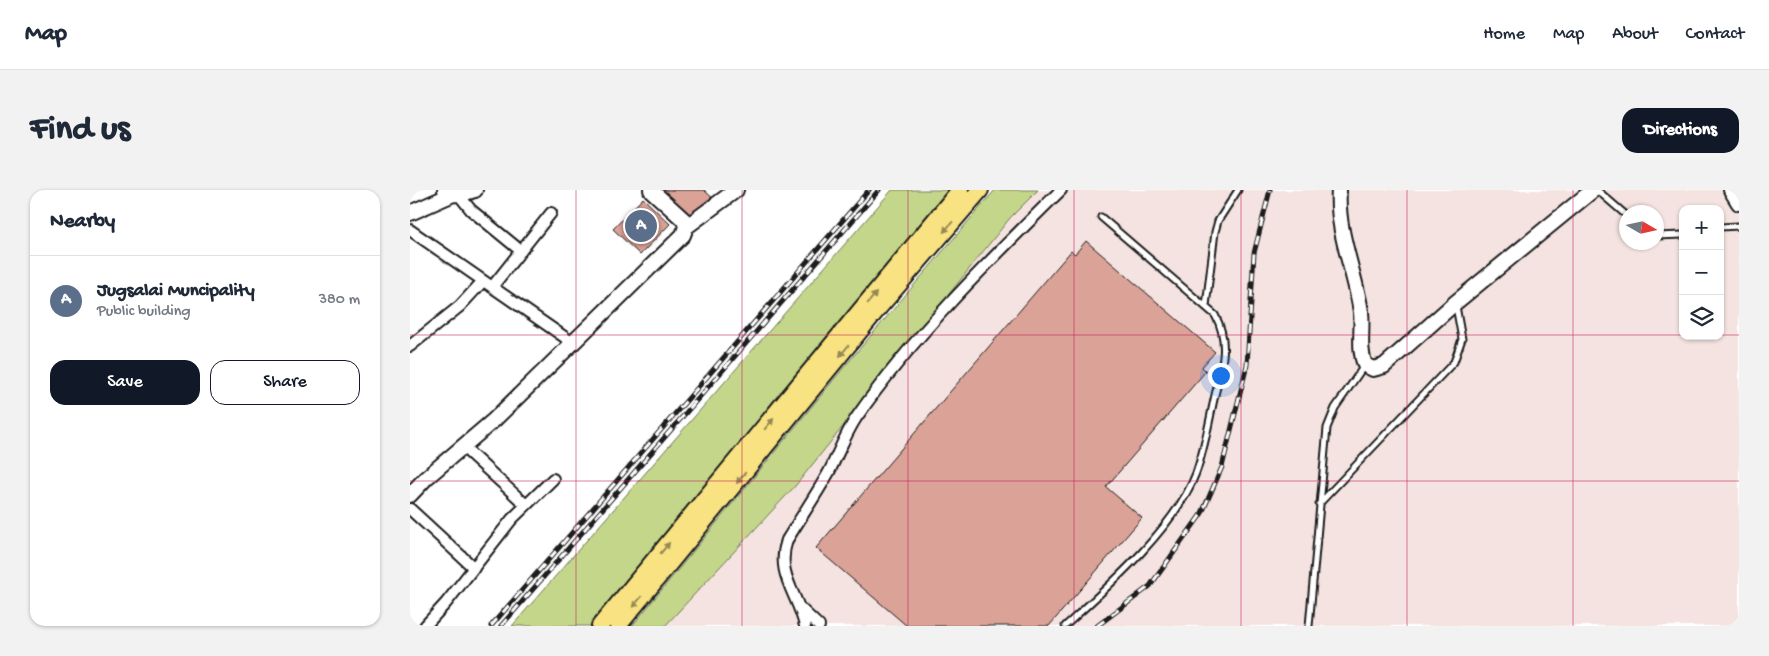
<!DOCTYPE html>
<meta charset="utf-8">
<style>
:root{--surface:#fff;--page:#f2f2f3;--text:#1f2937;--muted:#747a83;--line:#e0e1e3;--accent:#111827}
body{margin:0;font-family:"Gochi Hand",sans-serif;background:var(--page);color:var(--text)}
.controls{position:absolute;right:15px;top:15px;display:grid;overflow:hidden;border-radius:10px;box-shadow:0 1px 4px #0004}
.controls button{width:45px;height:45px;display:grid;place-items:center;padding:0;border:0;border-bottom:1px solid var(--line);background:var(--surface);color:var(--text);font:25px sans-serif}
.compass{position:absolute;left:1209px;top:15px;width:45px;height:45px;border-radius:50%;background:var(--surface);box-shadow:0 1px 4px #0004;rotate:99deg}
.you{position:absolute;left:810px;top:185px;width:18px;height:18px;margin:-12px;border:4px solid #fff;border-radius:50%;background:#1a73e8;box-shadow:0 0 0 8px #1a73e833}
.badge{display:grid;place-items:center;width:32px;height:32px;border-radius:50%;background:var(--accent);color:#fff;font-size:16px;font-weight:700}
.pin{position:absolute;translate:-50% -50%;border:2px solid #fff;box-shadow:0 1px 5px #0006}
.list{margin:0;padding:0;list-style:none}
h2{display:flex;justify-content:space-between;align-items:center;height:65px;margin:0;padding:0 20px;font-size:21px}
h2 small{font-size:16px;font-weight:400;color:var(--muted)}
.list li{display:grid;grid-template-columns:32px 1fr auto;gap:15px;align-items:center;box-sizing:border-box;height:90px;padding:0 20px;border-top:1px solid var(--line)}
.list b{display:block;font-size:19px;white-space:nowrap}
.list p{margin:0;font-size:16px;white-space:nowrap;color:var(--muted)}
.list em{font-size:16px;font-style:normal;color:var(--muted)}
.actions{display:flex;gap:10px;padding:15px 20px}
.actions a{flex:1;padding:11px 0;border:1px solid var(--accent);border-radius:15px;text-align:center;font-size:18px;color:var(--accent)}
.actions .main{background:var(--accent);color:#fff}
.icon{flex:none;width:28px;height:28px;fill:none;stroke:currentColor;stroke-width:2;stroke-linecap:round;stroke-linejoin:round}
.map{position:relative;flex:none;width:1329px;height:436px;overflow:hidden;border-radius:15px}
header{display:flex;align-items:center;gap:30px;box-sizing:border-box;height:70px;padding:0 25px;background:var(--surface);border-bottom:1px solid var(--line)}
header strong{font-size:24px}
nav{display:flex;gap:28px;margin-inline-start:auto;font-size:18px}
.intro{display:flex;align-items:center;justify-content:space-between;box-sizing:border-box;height:120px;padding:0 30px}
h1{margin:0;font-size:35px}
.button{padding:12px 22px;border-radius:15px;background:var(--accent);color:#fff;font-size:18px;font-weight:700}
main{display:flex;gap:30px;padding:0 30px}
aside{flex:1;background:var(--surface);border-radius:15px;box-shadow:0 1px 4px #0004}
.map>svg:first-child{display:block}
.built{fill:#f4e3e0;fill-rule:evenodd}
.green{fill:#c4d68a;stroke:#707953}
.building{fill:#dba297;stroke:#1c1c1c}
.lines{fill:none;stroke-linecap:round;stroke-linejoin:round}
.lane-casing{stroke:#1c1c1c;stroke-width:9}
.street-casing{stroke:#1c1c1c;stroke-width:14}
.secondary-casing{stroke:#1c1c1c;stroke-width:18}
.primary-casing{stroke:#1c1c1c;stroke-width:20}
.lane{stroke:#fff;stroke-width:5}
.street{stroke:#fff;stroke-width:10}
.secondary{stroke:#fff;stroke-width:14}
.primary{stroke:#f8e281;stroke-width:16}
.rail-casing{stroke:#1c1c1c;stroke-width:5}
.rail{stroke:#fff;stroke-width:3;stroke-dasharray:9;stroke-linecap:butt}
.oneway{fill:#958954}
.grid{fill:none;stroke:#c2185b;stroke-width:1;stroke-opacity:0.55}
</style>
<header>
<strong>Map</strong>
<nav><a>Home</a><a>Map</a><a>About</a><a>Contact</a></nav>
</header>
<div class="intro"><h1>Find us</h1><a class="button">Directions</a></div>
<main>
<aside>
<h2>Nearby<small></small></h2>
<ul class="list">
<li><span class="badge" style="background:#5c6f8a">A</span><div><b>Jugsalai Muncipality</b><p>Public building</p></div><em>380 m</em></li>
</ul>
<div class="actions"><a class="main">Save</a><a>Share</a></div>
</aside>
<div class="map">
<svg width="1329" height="436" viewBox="0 0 1329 436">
<rect width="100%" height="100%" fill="#fff"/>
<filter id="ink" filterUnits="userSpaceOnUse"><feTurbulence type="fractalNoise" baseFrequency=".02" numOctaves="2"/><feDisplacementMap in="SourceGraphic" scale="10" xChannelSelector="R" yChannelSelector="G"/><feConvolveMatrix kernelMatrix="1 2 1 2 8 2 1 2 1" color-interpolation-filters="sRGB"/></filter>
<g filter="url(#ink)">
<path class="built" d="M 628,0 L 1329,0 L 1329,436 L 255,436 L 386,295 L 600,28 ZM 1273,19 L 1310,19 L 1310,146 L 1273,146 ZM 1216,22 L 1246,22 L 1246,52 L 1216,52 Z"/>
<path class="green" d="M 482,0 L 548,0 L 184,436 L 102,436 Z
M 585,0 L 628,0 L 600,28 L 386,295 L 255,436 L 222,436 L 435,176 Z"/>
<path class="building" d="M 245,0 L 294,0 L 306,11 L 279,30 Z
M 233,8 L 260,34 L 230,65 L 203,39 Z
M 676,51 L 805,162 L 792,177 L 796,181 L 696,297 L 732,328 L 639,436 L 497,436 L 406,358 L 661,61 L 665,64 Z"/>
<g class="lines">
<g class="lane-casing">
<path id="lane" d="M 1187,0 L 1216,25
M 1310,37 L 1329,36
M 1246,46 L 1273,45
M 796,116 L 805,42 L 808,31 L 828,0
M 909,314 L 1044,172 L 1052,149 L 1046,116
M 655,436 C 697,398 766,337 786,283 C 795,258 799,231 805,205 C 812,177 820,152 805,125 L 691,27
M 899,436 L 917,238 L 925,218 L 954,176"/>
</g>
<g class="street-casing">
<path id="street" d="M 49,5 L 61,20 L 111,61
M 0,40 L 163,153
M 82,97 L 141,23
M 0,156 L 50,116 L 73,91
M 53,257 L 116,315
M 0,319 L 64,378
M 391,419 L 409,436
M 15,436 L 36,413 L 102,329 L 143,289
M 395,436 C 388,404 365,384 377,350 C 391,327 406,305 419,282 C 428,264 435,245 446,228 C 503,146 580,70 651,0"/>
</g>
<g class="secondary-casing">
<path id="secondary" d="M 35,0 C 45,8 54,3 65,0
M 929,0 C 926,42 945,81 951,122 C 953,140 948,158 955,175 L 963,179 L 974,176 L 1045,113 L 1183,0
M 1321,0 L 1329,13
M 0,23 L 41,5
M 276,37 L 326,0
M 0,305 L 16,288 L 84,230 L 273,45 L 276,37 L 274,30 L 241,0"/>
</g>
<g class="primary-casing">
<path id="primary" d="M 190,436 L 550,0
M 208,436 L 470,116 L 570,0"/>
</g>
<use href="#lane" class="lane"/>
<use href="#street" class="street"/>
<use href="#secondary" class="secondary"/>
<use href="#primary" class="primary"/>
<g class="rail-casing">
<path id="rail" d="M 81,436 L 459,0
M 91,436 L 469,0
M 687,436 L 740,396 L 792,323 L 812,277 L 837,175 L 844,63 L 860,0"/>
</g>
<use href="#rail" class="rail"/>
</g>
<defs><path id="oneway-solid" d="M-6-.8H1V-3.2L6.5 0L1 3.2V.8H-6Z" transform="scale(1.25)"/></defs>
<g class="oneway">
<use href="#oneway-solid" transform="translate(538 37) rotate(131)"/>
<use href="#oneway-solid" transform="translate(462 108) rotate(-51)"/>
<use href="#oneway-solid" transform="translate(434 161) rotate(129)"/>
<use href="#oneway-solid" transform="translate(359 234) rotate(-50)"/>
<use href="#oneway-solid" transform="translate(331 288) rotate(129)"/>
<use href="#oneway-solid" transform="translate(255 358) rotate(-50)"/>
<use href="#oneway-solid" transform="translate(227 412) rotate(130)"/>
</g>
</g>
<path class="grid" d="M 166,0 L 166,436M 332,0 L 332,436M 498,0 L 498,436M 664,0 L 664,436M 831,0 L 831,436M 997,0 L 997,436M 1163,0 L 1163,436M 0,145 L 1273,145M 1310,145 L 1329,145M 0,291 L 1329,291"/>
</svg>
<div class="controls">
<button>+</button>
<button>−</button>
<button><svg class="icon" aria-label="layers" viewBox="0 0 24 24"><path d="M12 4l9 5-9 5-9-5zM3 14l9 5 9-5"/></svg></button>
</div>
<svg class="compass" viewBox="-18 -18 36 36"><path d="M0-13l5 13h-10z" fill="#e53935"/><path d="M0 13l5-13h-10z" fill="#747a83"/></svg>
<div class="you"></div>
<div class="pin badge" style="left:231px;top:36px;background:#5c6f8a">A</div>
</div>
</main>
